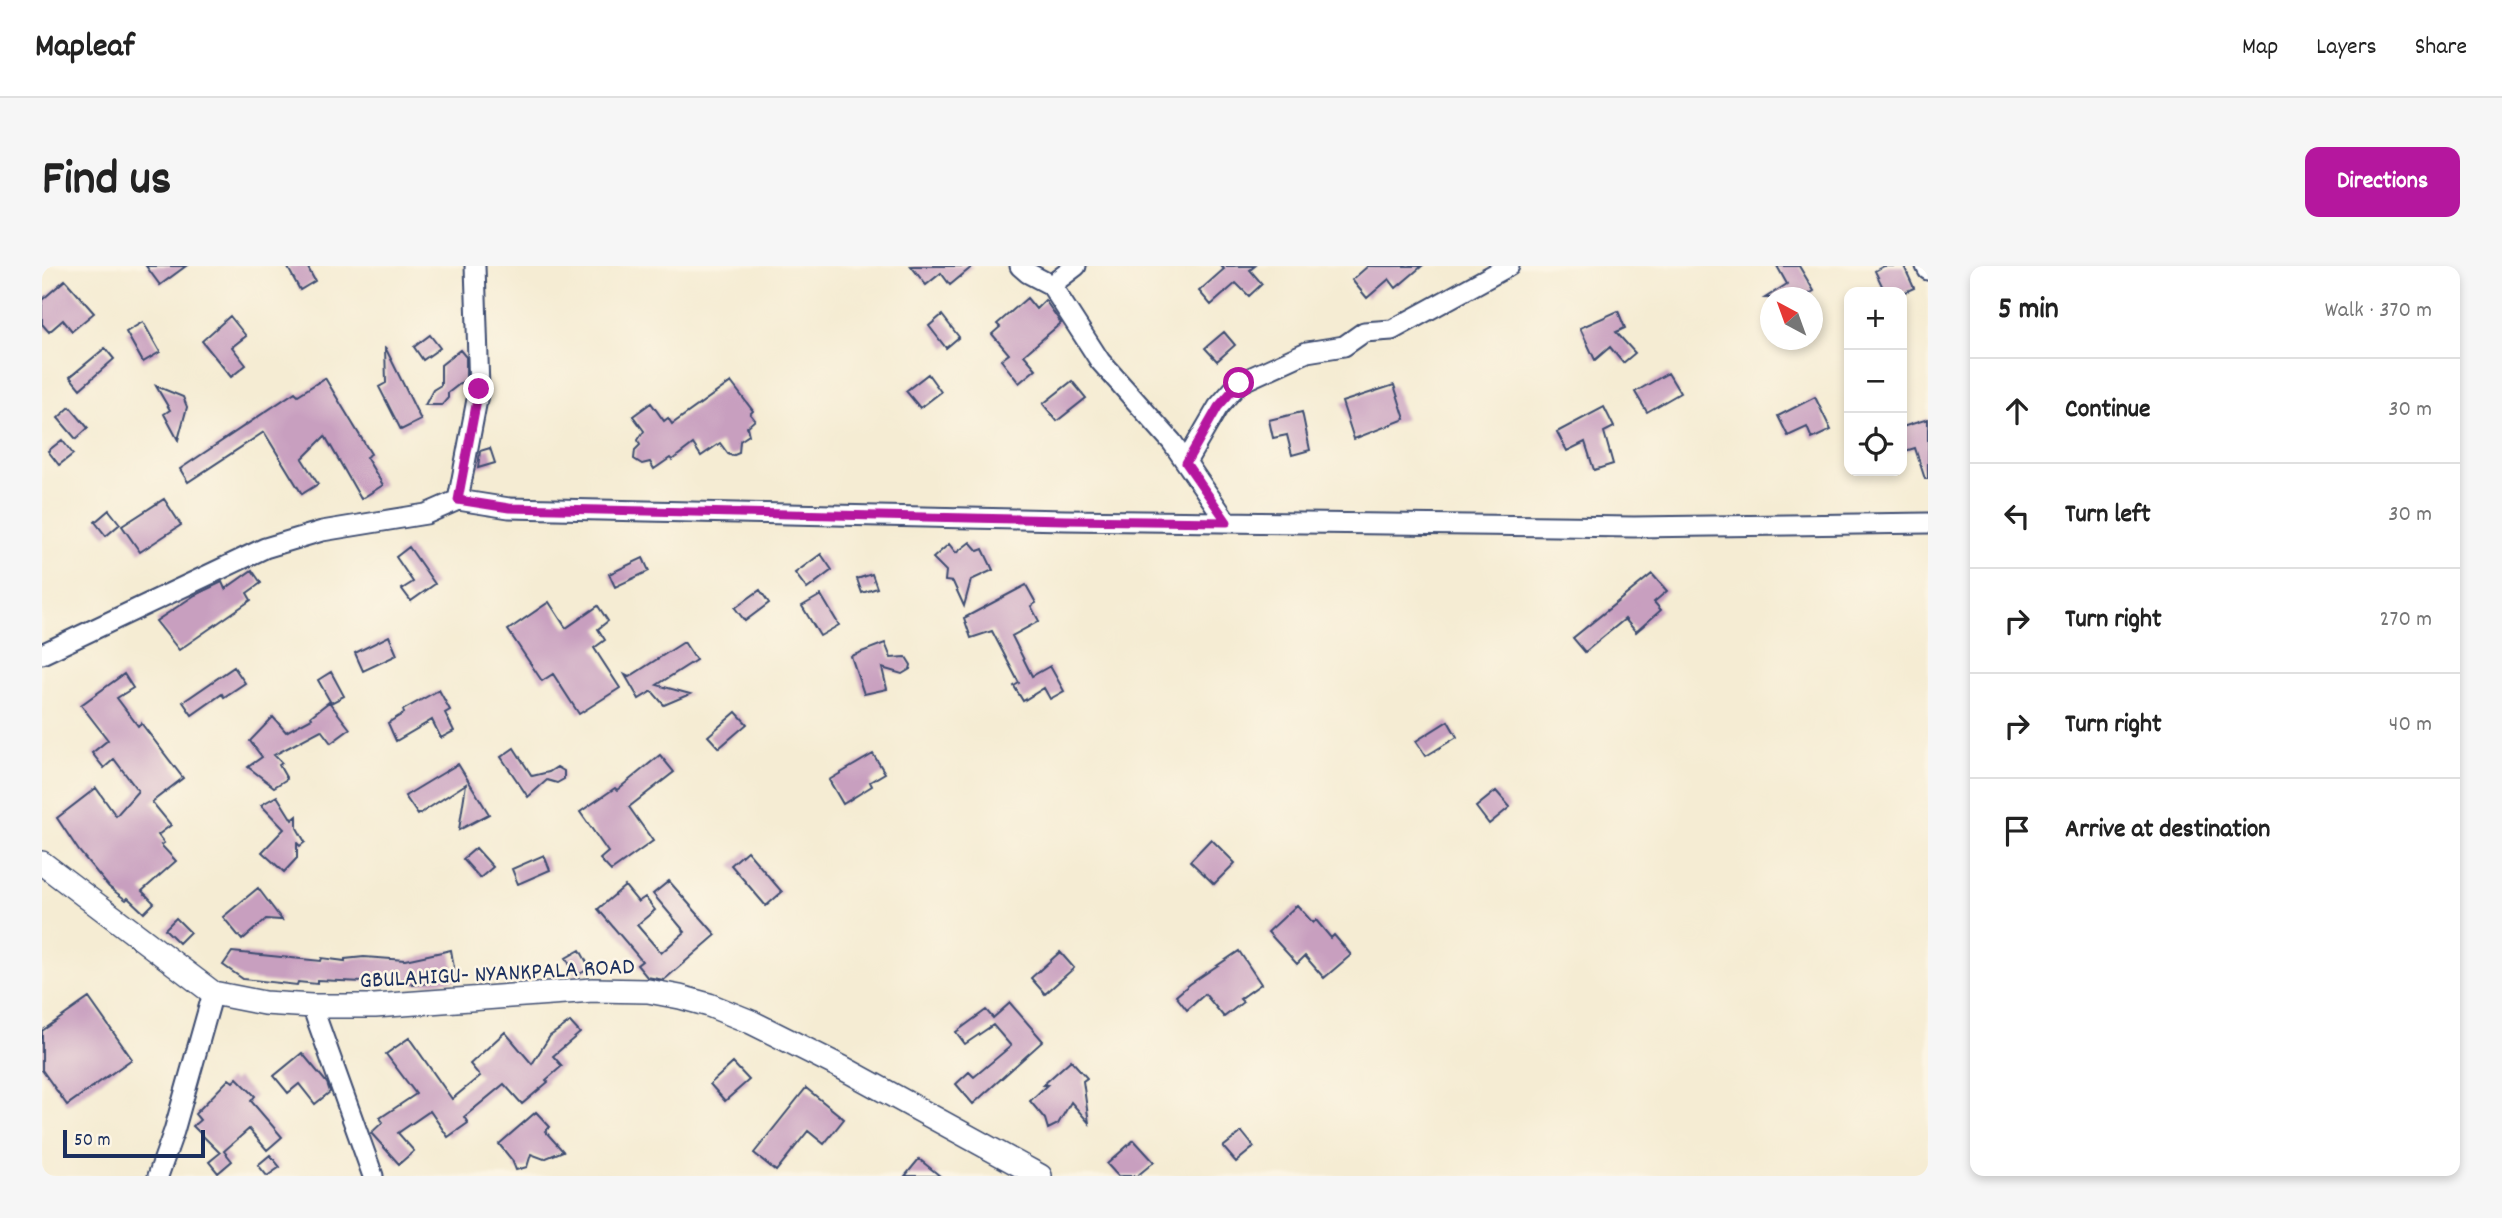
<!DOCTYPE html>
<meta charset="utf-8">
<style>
:root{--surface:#fff;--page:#f6f6f6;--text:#222;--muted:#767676;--line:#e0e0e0;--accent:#b5179e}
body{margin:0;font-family:Dekko,sans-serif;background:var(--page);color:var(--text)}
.controls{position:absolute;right:21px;top:21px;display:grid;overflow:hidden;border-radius:14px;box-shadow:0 4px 10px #0003}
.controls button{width:63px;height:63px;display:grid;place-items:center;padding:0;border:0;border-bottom:2px solid var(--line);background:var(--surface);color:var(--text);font:35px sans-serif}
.compass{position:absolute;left:1718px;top:21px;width:63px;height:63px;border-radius:50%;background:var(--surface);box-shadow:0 4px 10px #0003;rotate:319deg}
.scale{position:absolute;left:21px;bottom:18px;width:142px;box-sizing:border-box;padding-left:7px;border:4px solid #1b2f5e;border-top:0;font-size:19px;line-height:24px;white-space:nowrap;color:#1b2f5e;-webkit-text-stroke:5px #fcf5e5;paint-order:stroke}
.stop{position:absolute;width:21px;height:21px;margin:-16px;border:5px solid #b5179e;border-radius:50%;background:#fff}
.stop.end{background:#b5179e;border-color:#fff;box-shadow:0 2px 7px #0008}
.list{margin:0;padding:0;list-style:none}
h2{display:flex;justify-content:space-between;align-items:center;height:91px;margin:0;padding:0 28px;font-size:30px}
h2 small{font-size:23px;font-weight:400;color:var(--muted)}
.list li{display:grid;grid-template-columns:46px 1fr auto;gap:21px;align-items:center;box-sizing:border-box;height:105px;padding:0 28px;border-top:2px solid var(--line)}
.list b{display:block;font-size:26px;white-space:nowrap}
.list em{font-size:23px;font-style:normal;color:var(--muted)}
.icon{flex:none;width:38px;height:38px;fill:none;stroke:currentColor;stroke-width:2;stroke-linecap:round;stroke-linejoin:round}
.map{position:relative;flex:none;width:1886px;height:910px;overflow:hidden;border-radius:14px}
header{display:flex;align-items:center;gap:42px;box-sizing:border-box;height:98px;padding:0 35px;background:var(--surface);border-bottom:2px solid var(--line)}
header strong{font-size:33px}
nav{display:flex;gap:38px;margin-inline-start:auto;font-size:24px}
.intro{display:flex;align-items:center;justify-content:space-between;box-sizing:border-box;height:168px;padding:0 42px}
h1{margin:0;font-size:49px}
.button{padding:18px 32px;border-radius:14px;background:var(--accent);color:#fff;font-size:24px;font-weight:700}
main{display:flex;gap:42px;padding:0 42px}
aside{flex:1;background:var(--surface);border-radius:14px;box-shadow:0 4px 10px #0003}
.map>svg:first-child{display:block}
.building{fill:#c89fbf}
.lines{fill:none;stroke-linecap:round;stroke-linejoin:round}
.minor-casing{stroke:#3c4b70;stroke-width:23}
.tertiary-casing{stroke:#3c4b70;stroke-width:26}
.minor{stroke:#fff;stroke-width:19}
.tertiary{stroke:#fff;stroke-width:23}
.route{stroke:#b5179e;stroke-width:9}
.labels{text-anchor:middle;stroke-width:5;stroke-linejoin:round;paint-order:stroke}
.street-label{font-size:24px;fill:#1b2f5e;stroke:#fcf5e5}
</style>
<header>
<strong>Mapleaf</strong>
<nav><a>Map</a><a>Layers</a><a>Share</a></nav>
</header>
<div class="intro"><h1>Find us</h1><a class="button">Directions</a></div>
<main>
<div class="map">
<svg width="1886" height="910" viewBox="0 0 1886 910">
<rect width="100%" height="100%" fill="#fcf5e5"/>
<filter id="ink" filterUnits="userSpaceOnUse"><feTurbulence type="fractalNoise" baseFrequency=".0143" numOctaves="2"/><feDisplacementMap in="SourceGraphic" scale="14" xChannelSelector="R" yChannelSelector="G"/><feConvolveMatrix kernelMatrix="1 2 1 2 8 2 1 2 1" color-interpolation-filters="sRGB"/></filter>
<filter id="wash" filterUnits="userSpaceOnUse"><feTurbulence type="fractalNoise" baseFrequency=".00686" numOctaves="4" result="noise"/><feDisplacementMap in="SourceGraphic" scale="28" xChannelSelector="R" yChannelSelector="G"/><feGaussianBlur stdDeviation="1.57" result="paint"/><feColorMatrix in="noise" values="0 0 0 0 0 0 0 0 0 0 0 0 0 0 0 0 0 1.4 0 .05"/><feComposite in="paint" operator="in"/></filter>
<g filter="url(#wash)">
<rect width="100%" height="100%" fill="#f5ecd3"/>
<g id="blocks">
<path class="building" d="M 104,0 L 144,0 L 118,19 Z
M 245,0 L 265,0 L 273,15 L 258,24 Z
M 869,0 L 931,0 L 908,19 L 899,7 L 884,19 Z
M 1179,0 L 1213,0 L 1208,4 L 1220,18 L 1207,30 L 1194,17 L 1169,39 L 1157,25 L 1182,3 Z
M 1326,0 L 1380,0 L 1354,22 L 1347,13 L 1325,32 L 1310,14 Z
M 1735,0 L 1757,0 L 1772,25 L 1760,32 L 1723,32 L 1745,18 Z
M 1842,0 L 1862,0 L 1872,22 L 1863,26 L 1843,26 L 1833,5 Z
M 23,14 L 52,47 L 30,65 L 21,54 L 7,66 L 0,58 L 0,34 Z
M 985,32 L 994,43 L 1003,34 L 1019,57 L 982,89 L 994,103 L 977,117 L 959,94 L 967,88 L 950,68 L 958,61 L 955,58 Z
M 1576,45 L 1583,62 L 1574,66 L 1593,87 L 1581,97 L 1568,81 L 1553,94 L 1538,62 Z
M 900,49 L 917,71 L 904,82 L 887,60 Z
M 188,50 L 204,70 L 190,81 L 204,99 L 189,111 L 160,75 Z
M 101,56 L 118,86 L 101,96 L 84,66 Z
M 1182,66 L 1193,79 L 1175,95 L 1163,82 Z
M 388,69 L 398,82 L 381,94 L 372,81 Z
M 343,81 L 379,154 L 359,164 L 337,121 L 344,117 Z
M 63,82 L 72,93 L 38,123 L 28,111 Z
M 418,84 L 424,91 L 424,113 L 406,127 L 406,132 L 400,139 L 383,139 L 391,124 L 399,119 L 399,99 Z
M 1626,107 L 1638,127 L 1605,146 L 1593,126 Z
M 886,108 L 899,126 L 878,142 L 864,125 Z
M 283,112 L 329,188 L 324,191 L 341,219 L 319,233 L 283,170 L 260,193 L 276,218 L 260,228 L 222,166 L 146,216 L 138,203 L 253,126 L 256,129 Z
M 1030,115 L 1044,132 L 1015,155 L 1001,138 Z
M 689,116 L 711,145 L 708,148 L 713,154 L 705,161 L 707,169 L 698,175 L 697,187 L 690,190 L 686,188 L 678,177 L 659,190 L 651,178 L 630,194 L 628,192 L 612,203 L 608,196 L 600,198 L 592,193 L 593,184 L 598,179 L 596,174 L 602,165 L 591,150 L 609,137 L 622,155 L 626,152 L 630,158 Z
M 1352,119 L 1363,153 L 1312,173 L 1300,136 Z
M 114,120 L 141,131 L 145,141 L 136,174 L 122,148 L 128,144 Z
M 1773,131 L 1789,164 L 1770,173 L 1765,161 L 1746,170 L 1736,150 Z
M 28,141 L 46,162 L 34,173 L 16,152 Z
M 1562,141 L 1572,161 L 1562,166 L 1571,198 L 1552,204 L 1543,176 L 1525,185 L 1515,166 Z
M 1260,146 L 1268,184 L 1250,189 L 1245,169 L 1231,172 L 1227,154 Z
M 1886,153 L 1886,213 L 1883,213 L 1873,182 L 1860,186 L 1860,161 Z
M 20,174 L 31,188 L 17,199 L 6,185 Z
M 448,182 L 453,197 L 436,202 L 438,185 Z
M 122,233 L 139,259 L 98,286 L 80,260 Z
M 67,244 L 78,258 L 64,270 L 53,256 Z
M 928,276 L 936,285 L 941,283 L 951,304 L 929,314 L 922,340 L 911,316 L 903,315 L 904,305 L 891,292 L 907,278 L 914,287 Z
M 367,281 L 393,318 L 369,335 L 360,323 L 371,316 L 354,291 Z
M 779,288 L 790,304 L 765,323 L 753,307 Z
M 601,292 L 607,305 L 573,321 L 567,308 Z
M 210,304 L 219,317 L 205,327 L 209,334 L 137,384 L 114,355 L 153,329 L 180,316 L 183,323 Z
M 830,308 L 835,322 L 820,327 L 815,313 Z
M 1610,308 L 1625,325 L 1612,336 L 1619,344 L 1594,366 L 1583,353 L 1543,386 L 1531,372 Z
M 984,319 L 994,337 L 989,340 L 997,355 L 970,370 L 990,410 L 1008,400 L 1022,425 L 1008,433 L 1002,422 L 981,435 L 972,420 L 977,417 L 950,365 L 929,372 L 922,352 Z
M 718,324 L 727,337 L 703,355 L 693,342 Z
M 779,329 L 797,359 L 778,370 L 760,340 Z
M 507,336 L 524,362 L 556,340 L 566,355 L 556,363 L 563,374 L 552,382 L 578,422 L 537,448 L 511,408 L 500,415 L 466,364 Z
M 347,370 L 355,389 L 321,405 L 313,387 Z
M 642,376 L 654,394 L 615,419 L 648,428 L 622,439 L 610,425 L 597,433 L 583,409 L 587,411 Z
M 843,377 L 849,392 L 864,391 L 869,399 L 868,403 L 860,408 L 840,402 L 845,423 L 822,428 L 809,390 Z
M 192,401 L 203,417 L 182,431 L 180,428 L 150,449 L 141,436 Z
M 289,406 L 302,430 L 289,437 L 276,414 Z
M 82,408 L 91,422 L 75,432 L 96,460 L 99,457 L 141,512 L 110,536 L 129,559 L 116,569 L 122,577 L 119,579 L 134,595 L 100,625 L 112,637 L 102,647 L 86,632 L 84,634 L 67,621 L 37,585 L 15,552 L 54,522 L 74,550 L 96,525 L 72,493 L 62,502 L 50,487 L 66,474 L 39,439 Z
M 397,424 L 408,444 L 403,447 L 412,465 L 399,472 L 390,454 L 354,475 L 346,457 L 362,447 L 361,444 Z
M 287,436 L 308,463 L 289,477 L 279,464 L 232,489 L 240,497 L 237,499 L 245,513 L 232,521 L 206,501 L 220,491 L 208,475 L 231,451 L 244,466 L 270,452 L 269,450 Z
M 694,446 L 705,458 L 677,482 L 666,470 Z
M 1406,455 L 1415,471 L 1384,490 L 1374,475 Z
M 472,482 L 490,510 L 507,506 L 515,501 L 522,505 L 522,513 L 515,517 L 505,514 L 486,531 L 459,491 Z
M 831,488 L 843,507 L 828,516 L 830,520 L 801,538 L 787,514 Z
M 618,489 L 632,506 L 587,541 L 611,575 L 569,605 L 558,593 L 566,586 L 538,546 L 573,522 L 575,524 Z
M 416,498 L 447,548 L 417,564 L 424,518 L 376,549 L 363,530 Z
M 1454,525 L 1468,541 L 1447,558 L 1434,541 Z
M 235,530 L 250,554 L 255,550 L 255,562 L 263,576 L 258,580 L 255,577 L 255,592 L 242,606 L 220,586 L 242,563 L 219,539 Z
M 1169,573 L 1193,597 L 1172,618 L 1148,595 Z
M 434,582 L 451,601 L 438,612 L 421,593 Z
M 705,585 L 740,626 L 724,640 L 689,599 Z
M 502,589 L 508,604 L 476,618 L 470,603 Z
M 627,615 L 674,669 L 622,714 L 605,711 L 595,699 L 600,695 L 556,643 L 583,620 L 596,636 L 603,631 L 613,644 L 595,659 L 619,687 L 643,666 L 611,628 Z
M 216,622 L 240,654 L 224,653 L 200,674 L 181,651 Z
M 1255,639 L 1271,657 L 1274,654 L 1289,672 L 1292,669 L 1309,689 L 1282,712 L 1263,690 L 1255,698 L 1226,666 Z
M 134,652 L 148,666 L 137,677 L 123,663 Z
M 409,684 L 414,714 L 371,719 L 371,717 L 346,719 L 346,717 L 275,714 L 275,718 L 256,716 L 255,719 L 201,713 L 181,699 L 190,686 L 279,695 L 280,692 L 303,695 L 303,693 L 322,691 L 363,694 Z
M 538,684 L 548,702 L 534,710 L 524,692 Z
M 1197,685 L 1219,718 L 1198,733 L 1201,736 L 1182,751 L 1163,728 L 1145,744 L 1134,730 L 1148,718 Z
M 1018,686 L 1032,702 L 1003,728 L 989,712 Z
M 47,732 L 90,793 L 25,839 L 0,804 L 0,765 Z
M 968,737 L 1001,775 L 931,838 L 914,818 L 927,806 L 932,811 L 969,780 L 951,759 L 923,778 L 914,766 L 944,744 L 951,752 Z
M 528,756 L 538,767 L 511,790 L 520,800 L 504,814 L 506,816 L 480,838 L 462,818 L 422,851 L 426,857 L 406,871 L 388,845 L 356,867 L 372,885 L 357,898 L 329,867 L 341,856 L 338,852 L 374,828 L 344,788 L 367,772 L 410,833 L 438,810 L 428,798 L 463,766 L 490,798 L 508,770 Z
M 260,787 L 285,817 L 288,826 L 273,838 L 257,818 L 246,827 L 232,810 Z
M 1029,794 L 1045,812 L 1041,815 L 1047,857 L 1029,836 L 1016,858 L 1006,863 L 1003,853 L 988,835 L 1005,819 L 1001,819 Z
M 691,797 L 707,814 L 683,835 L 668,818 Z
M 195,812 L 213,830 L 209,835 L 240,871 L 225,884 L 207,863 L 182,885 L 190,895 L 176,907 L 167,896 L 178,887 L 151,860 L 158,854 L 153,848 L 187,813 L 191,816 Z
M 764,822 L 802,853 L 782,878 L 766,865 L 734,905 L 712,887 Z
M 494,846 L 508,861 L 503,865 L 521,885 L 502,893 L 489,888 L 485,901 L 474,904 L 470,894 L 457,878 Z
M 1200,866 L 1212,881 L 1194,896 L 1181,881 Z
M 1092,874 L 1112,896 L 1095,910 L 1076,910 L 1065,898 Z
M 228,889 L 238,901 L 225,910 L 216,899 Z
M 877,893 L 898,910 L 863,910 Z"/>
</g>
</g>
<g filter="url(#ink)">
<use href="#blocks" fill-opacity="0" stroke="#3c4b70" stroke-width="2"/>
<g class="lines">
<g class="minor-casing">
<path id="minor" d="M 978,0 L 986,7 L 1009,19 L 1034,0
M 1884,0 L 1886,4
M 1009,19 L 1058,95 L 1130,176 L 1185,256
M 1144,196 L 1176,141 L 1197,117 L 1265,86 L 1302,80 L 1322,66 L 1350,64 L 1467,0
M 416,234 L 437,123 L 433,0
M 0,388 L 223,282 L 280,265 L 384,248 L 416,234 L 467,242 L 1023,254 L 1592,261 L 1886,257
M 270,740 L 331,910
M 116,910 L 132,865 L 171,727"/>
</g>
<g class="tertiary-casing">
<path id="tertiary" d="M 0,597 L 171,727 L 222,737 L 270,740 L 333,740 L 551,724 L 606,725 L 638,731 L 667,739 L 709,756 L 801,802 L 998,910"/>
</g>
<use href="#minor" class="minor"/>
<use href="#tertiary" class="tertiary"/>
</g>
</g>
<g class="lines" filter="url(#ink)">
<path class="route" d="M 437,123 L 416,234 L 467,242 L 1023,254 L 1185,256 L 1144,197 L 1176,141 L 1197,117"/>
</g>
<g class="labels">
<g class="street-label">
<text transform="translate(455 706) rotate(-3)" y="8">GBULAHIGU- NYANKPALA ROAD</text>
</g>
</g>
</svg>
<div class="controls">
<button>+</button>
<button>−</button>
<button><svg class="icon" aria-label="locate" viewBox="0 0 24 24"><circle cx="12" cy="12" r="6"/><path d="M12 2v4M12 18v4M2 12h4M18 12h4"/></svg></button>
</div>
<svg class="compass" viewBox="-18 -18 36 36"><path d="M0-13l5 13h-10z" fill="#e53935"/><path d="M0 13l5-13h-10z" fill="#767676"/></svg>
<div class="scale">50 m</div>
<div class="stop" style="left:1197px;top:117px"></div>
<div class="stop end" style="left:437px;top:123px"></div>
</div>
<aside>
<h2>5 min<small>Walk · 370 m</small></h2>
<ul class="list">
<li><svg class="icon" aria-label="ahead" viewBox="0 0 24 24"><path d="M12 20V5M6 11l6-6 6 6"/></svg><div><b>Continue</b></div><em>30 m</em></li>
<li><svg class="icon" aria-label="left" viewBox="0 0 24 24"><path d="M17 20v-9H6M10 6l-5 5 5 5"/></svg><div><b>Turn left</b></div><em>30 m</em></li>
<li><svg class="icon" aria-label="right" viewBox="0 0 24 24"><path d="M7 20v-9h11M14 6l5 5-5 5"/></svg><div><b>Turn right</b></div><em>270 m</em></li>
<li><svg class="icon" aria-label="right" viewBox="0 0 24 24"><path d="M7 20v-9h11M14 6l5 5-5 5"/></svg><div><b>Turn right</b></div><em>40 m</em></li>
<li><svg class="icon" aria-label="arrive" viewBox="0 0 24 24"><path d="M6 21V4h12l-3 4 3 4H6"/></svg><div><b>Arrive at destination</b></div></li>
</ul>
</aside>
</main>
